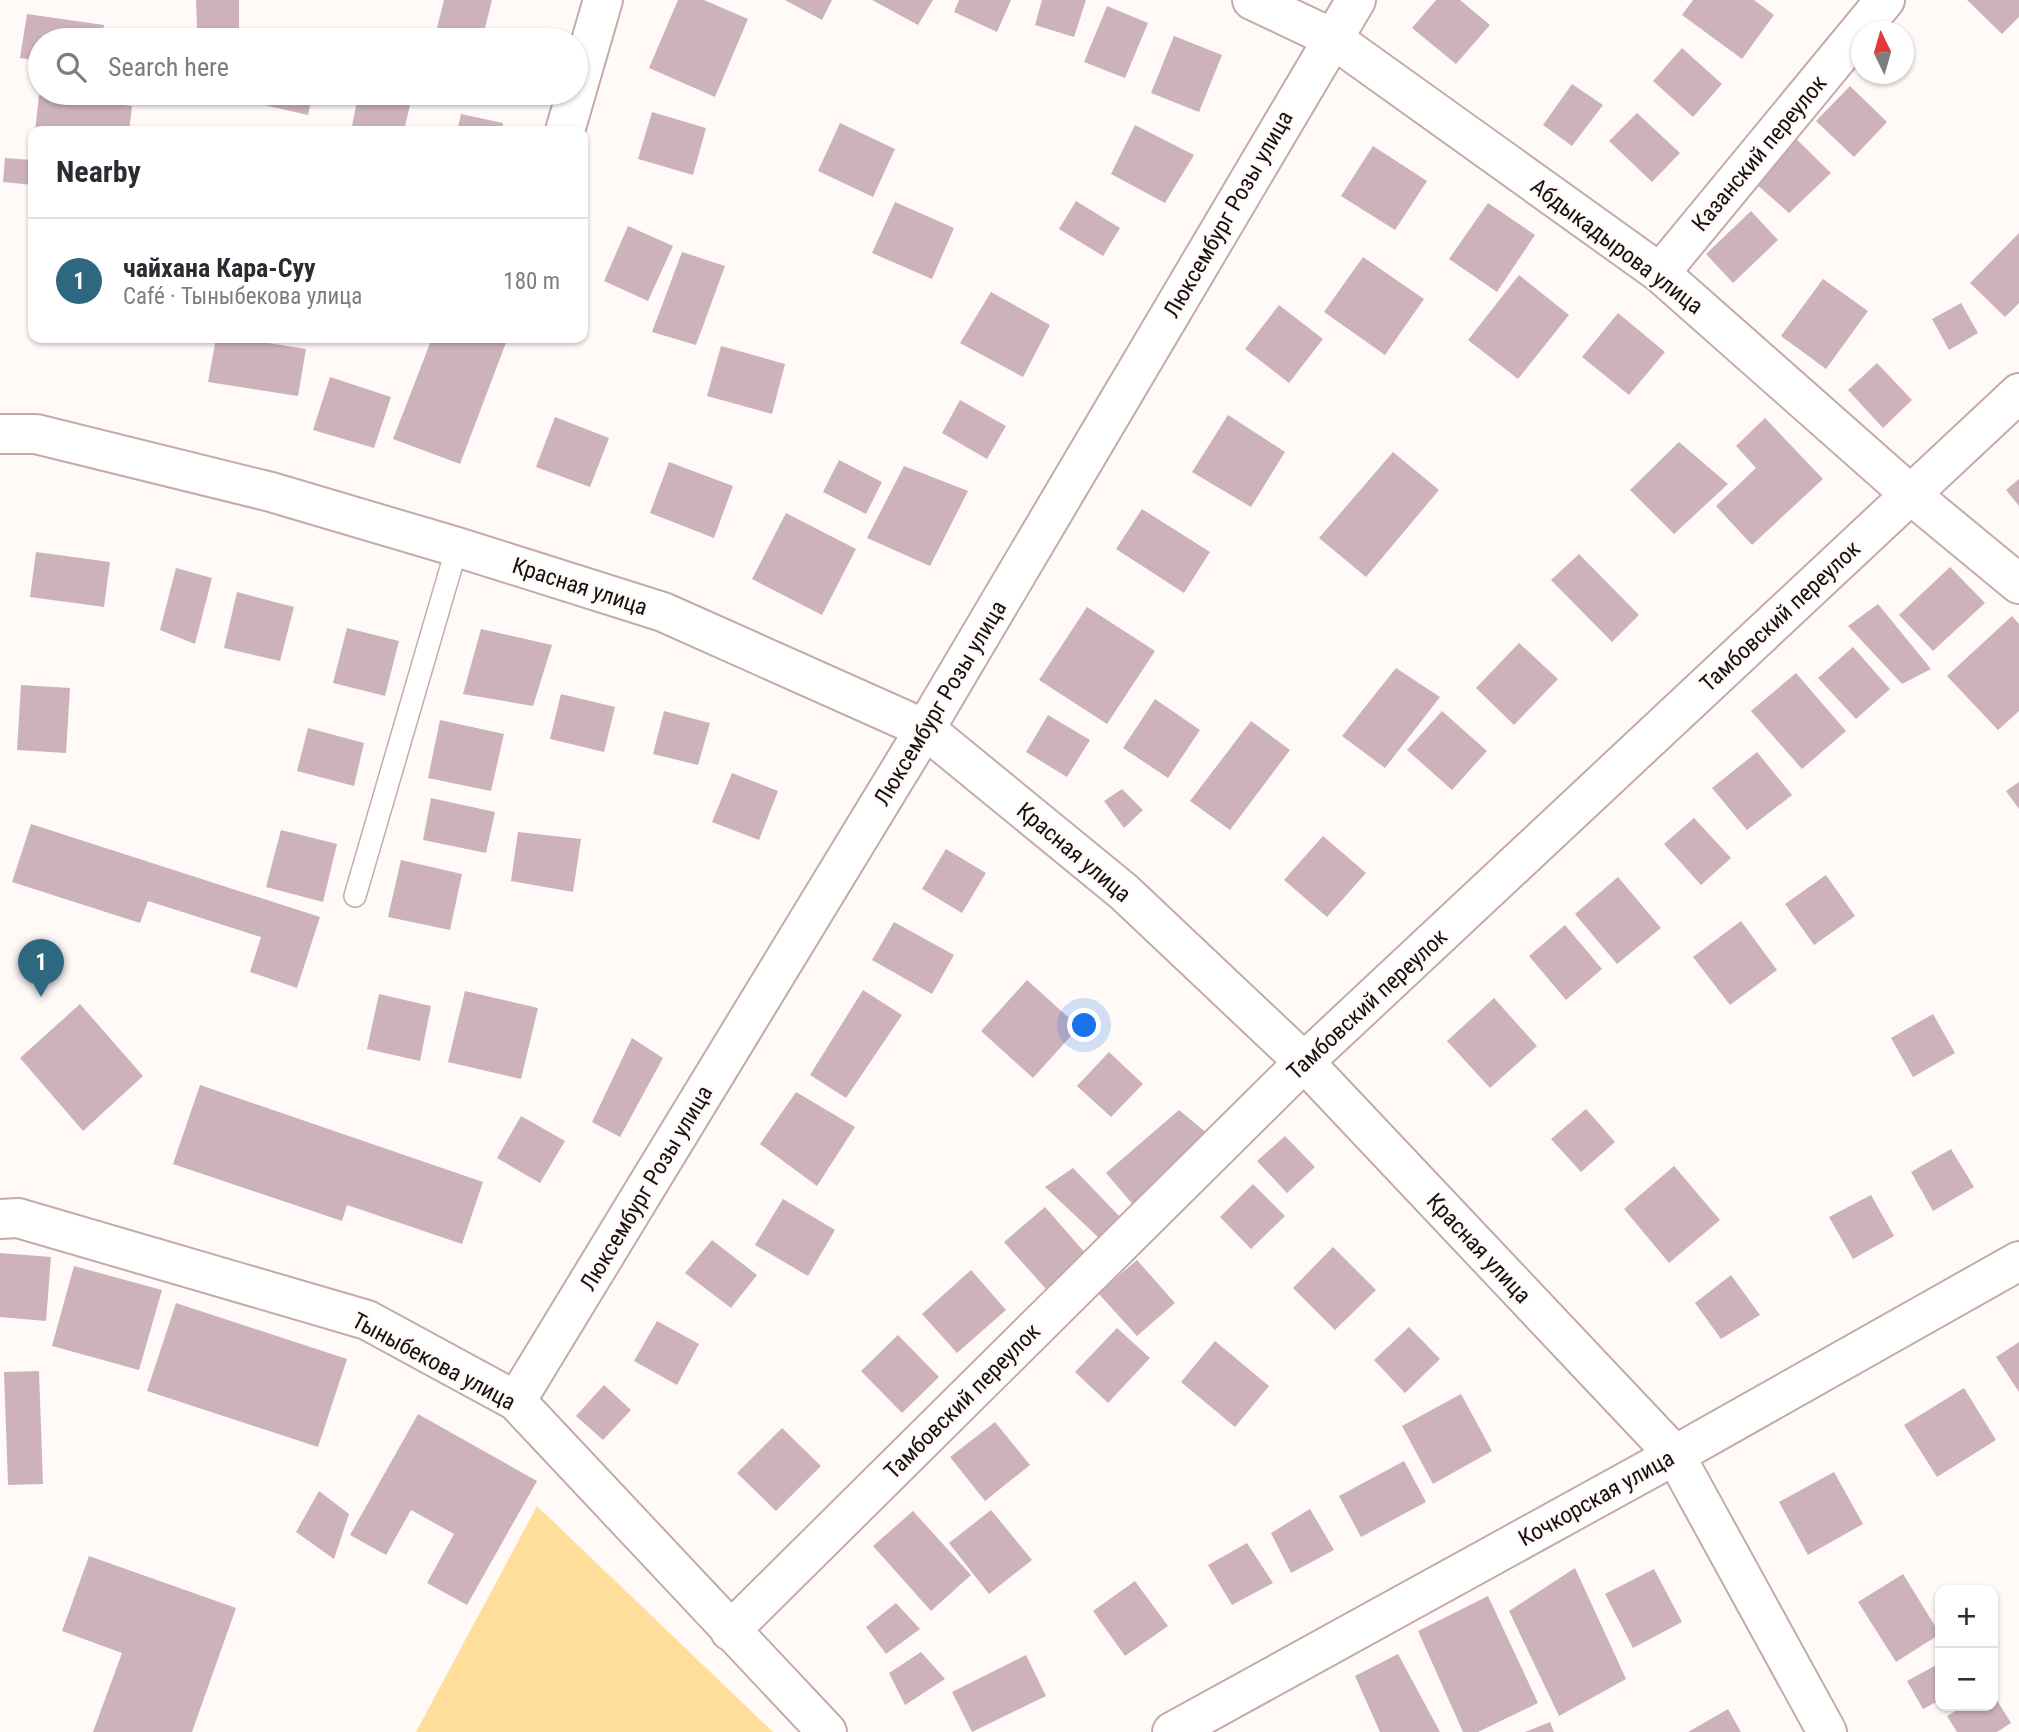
<!DOCTYPE html>
<meta charset="utf-8">
<style>
:root{--surface:#fff;--page:#f2f2f3;--text:#2b2b33;--muted:#7c7c81;--line:#e1e1e2;--accent:#2e6780}
body{margin:0;font-family:"Roboto Condensed",sans-serif;background:var(--page);color:var(--text)}
.controls{position:absolute;right:21px;bottom:21px;display:grid;overflow:hidden;border-radius:14px;box-shadow:0 2px 5px #0004}
.controls button{width:63px;height:63px;display:grid;place-items:center;padding:0;border:0;border-bottom:2px solid var(--line);background:var(--surface);color:var(--text);font:35px sans-serif}
.compass{position:absolute;left:1851px;top:21px;width:63px;height:63px;border-radius:50%;background:var(--surface);box-shadow:0 2px 5px #0004;rotate:355deg}
.you{position:absolute;left:1085px;top:1026px;width:24px;height:24px;margin:-18px;border:5px solid #fff;border-radius:50%;background:#1a73e8;box-shadow:0 0 0 10px #1a73e833}
.badge{display:grid;place-items:center;width:46px;height:46px;border-radius:50%;background:var(--accent);color:#fff;font-size:23px;font-weight:700}
.pin{position:absolute;translate:-50% -58px;filter:drop-shadow(0 2px 4px #0008)}
.pin::after{content:'';position:absolute;top:37px;width:24px;height:21px;background:inherit;clip-path:polygon(0 0,100% 0,50% 100%)}
.list{margin:0;padding:0;list-style:none}
h2{display:flex;justify-content:space-between;align-items:center;height:91px;margin:0;padding:0 28px;font-size:30px}
h2 small{font-size:23px;font-weight:400;color:var(--muted)}
.list li{display:grid;grid-template-columns:46px 1fr auto;gap:21px;align-items:center;box-sizing:border-box;height:126px;padding:0 28px;border-top:2px solid var(--line)}
.list b{display:block;font-size:26px;white-space:nowrap}
.list p{margin:0;font-size:23px;white-space:nowrap;color:var(--muted)}
.list em{font-size:23px;font-style:normal;color:var(--muted)}
.icon{flex:none;width:38px;height:38px;fill:none;stroke:currentColor;stroke-width:2;stroke-linecap:round;stroke-linejoin:round}
.map{position:relative;flex:none;width:2019px;height:1732px;overflow:hidden}
.search{position:absolute;background:var(--surface);box-shadow:0 2px 5px #0004;left:28px;top:28px;width:560px;height:77px;display:flex;align-items:center;gap:18px;box-sizing:border-box;padding:0 24px;border-radius:38px;color:var(--muted);font-size:26px}
.panel{position:absolute;background:var(--surface);box-shadow:0 2px 5px #0004;left:28px;top:126px;width:560px;height:217px;border-radius:14px}
.map>svg:first-child{display:block}
.green{fill:#fede9a}
.building{fill:#cdb2bc}
.lines{fill:none;stroke-linecap:round;stroke-linejoin:round}
.service-casing{stroke:#c6aaa7;stroke-width:24}
.minor-casing{stroke:#c6aaa7;stroke-width:42}
.service{stroke:#fff;stroke-width:21}
.minor{stroke:#fff;stroke-width:38}
.labels{text-anchor:middle;stroke-width:5;stroke-linejoin:round;paint-order:stroke}
.street-label{font-size:23px;fill:#180f0e;stroke:#fff9f8}
</style>
<div class="map">
<svg width="2019" height="1732" viewBox="0 0 2019 1732">
<rect width="100%" height="100%" fill="#fff9f8"/>
<path class="green" d="M 537,1506 L 773,1732 L 416,1732 Z"/>
<path class="building" d="M 196,0 L 239,0 L 239,29 L 197,29 Z
M 444,0 L 492,0 L 482,40 L 468,40 L 436,32 Z
M 678,0 L 704,0 L 748,19 L 715,97 L 649,68 Z
M 785,0 L 832,0 L 822,20 Z
M 872,0 L 933,0 L 918,25 Z
M 959,0 L 1011,0 L 997,32 L 954,12 Z
M 1042,0 L 1086,0 L 1074,37 L 1035,25 Z
M 1436,0 L 1460,0 L 1490,25 L 1456,64 L 1412,28 Z
M 1693,0 L 1754,0 L 1774,15 L 1742,59 L 1682,15 Z
M 1967,0 L 2019,0 L 2019,17 L 2002,34 Z
M 1107,6 L 1148,23 L 1125,78 L 1084,62 Z
M 27,14 L 104,25 L 101,40 L 40,40 L 40,61 L 20,58 Z
M 1174,36 L 1222,55 L 1199,112 L 1151,93 Z
M 1682,48 L 1722,84 L 1693,117 L 1653,81 Z
M 1572,84 L 1603,105 L 1572,146 L 1543,125 Z
M 1850,86 L 1887,122 L 1854,157 L 1816,121 Z
M 267,93 L 313,93 L 308,115 L 264,105 Z
M 39,95 L 132,106 L 129,131 L 35,131 Z
M 358,96 L 410,105 L 404,131 L 351,131 Z
M 652,112 L 706,128 L 693,175 L 638,159 Z
M 1637,113 L 1680,153 L 1652,182 L 1609,141 Z
M 461,114 L 503,123 L 502,131 L 457,131 Z
M 840,123 L 895,149 L 873,197 L 818,171 Z
M 1135,125 L 1194,155 L 1165,203 L 1111,174 Z
M 1785,128 L 1831,173 L 1789,213 L 1748,177 Z
M 1373,146 L 1427,181 L 1395,230 L 1341,196 Z
M 5,158 L 33,160 L 33,185 L 3,182 Z
M 28,196 L 33,196 L 33,243 L 28,243 Z
M 1076,201 L 1120,228 L 1103,256 L 1059,229 Z
M 895,202 L 954,228 L 932,279 L 872,253 Z
M 1488,203 L 1535,235 L 1497,292 L 1449,259 Z
M 1751,211 L 1778,240 L 1733,283 L 1706,254 Z
M 628,226 L 673,246 L 648,301 L 604,281 Z
M 2019,233 L 2019,303 L 2005,317 L 1970,283 Z
M 682,252 L 725,266 L 696,345 L 652,332 Z
M 1363,257 L 1424,299 L 1385,355 L 1324,312 Z
M 1519,275 L 1569,315 L 1518,379 L 1468,340 Z
M 1823,279 L 1868,311 L 1826,369 L 1781,336 Z
M 991,292 L 1050,325 L 1023,377 L 960,343 Z
M 1961,303 L 1978,333 L 1949,350 L 1932,319 Z
M 1279,305 L 1323,339 L 1289,383 L 1245,349 Z
M 1618,313 L 1665,352 L 1629,395 L 1582,357 Z
M 216,338 L 236,338 L 306,349 L 298,396 L 208,382 Z
M 432,338 L 502,338 L 507,340 L 460,464 L 393,439 Z
M 721,346 L 785,364 L 772,414 L 707,396 Z
M 1877,363 L 1912,400 L 1883,428 L 1848,390 Z
M 330,377 L 391,397 L 374,448 L 313,430 Z
M 960,400 L 1006,426 L 987,459 L 942,433 Z
M 1228,415 L 1285,452 L 1251,507 L 1192,472 Z
M 555,417 L 609,438 L 590,487 L 536,467 Z
M 1765,418 L 1823,479 L 1752,545 L 1716,506 L 1756,468 L 1736,446 Z
M 1679,442 L 1728,484 L 1674,534 L 1630,490 Z
M 1393,452 L 1439,490 L 1366,577 L 1319,538 Z
M 839,460 L 882,482 L 866,514 L 823,492 Z
M 669,462 L 733,486 L 714,538 L 650,513 Z
M 904,466 L 968,491 L 930,566 L 867,538 Z
M 2019,479 L 2019,506 L 2006,490 Z
M 1142,509 L 1210,552 L 1184,593 L 1116,549 Z
M 786,513 L 856,549 L 822,615 L 752,579 Z
M 36,552 L 110,562 L 104,607 L 30,597 Z
M 1579,554 L 1639,615 L 1612,642 L 1551,580 Z
M 1950,567 L 1985,603 L 1933,651 L 1899,615 Z
M 176,568 L 212,578 L 195,644 L 160,630 Z
M 237,592 L 294,607 L 280,661 L 224,648 Z
M 1878,604 L 1931,669 L 1902,684 L 1848,626 Z
M 1087,607 L 1155,651 L 1107,724 L 1039,680 Z
M 2012,616 L 2019,624 L 2019,711 L 1998,730 L 1947,676 Z
M 347,628 L 399,641 L 385,696 L 333,683 Z
M 481,629 L 552,645 L 533,706 L 463,694 Z
M 1519,643 L 1558,679 L 1514,725 L 1476,688 Z
M 1853,647 L 1890,689 L 1856,719 L 1818,678 Z
M 1396,668 L 1440,697 L 1385,768 L 1342,736 Z
M 1796,673 L 1846,731 L 1802,769 L 1751,711 Z
M 21,685 L 70,688 L 66,753 L 17,750 Z
M 561,694 L 615,707 L 604,752 L 550,739 Z
M 1155,699 L 1200,730 L 1168,778 L 1123,748 Z
M 664,711 L 710,723 L 698,765 L 653,754 Z
M 1442,711 L 1487,751 L 1452,790 L 1407,750 Z
M 1048,715 L 1090,740 L 1067,777 L 1026,752 Z
M 440,720 L 504,734 L 491,791 L 428,778 Z
M 1251,721 L 1290,750 L 1230,830 L 1190,801 Z
M 308,728 L 364,743 L 354,786 L 297,771 Z
M 1757,752 L 1792,795 L 1747,830 L 1712,788 Z
M 732,773 L 778,791 L 759,840 L 712,822 Z
M 2019,782 L 2019,809 L 2006,791 Z
M 1122,789 L 1143,810 L 1124,828 L 1104,801 Z
M 431,798 L 495,812 L 486,853 L 423,840 Z
M 1694,818 L 1731,858 L 1701,885 L 1664,844 Z
M 31,824 L 320,917 L 297,988 L 250,972 L 261,937 L 148,901 L 140,923 L 12,882 Z
M 281,830 L 337,844 L 323,902 L 266,887 Z
M 518,832 L 581,839 L 573,892 L 511,881 Z
M 1323,836 L 1366,873 L 1327,917 L 1284,880 Z
M 946,849 L 986,873 L 962,913 L 922,889 Z
M 401,860 L 462,874 L 450,930 L 388,917 Z
M 1826,875 L 1855,916 L 1814,945 L 1785,904 Z
M 1618,877 L 1661,928 L 1617,964 L 1575,914 Z
M 1741,921 L 1777,970 L 1730,1005 L 1693,957 Z
M 894,922 L 954,955 L 932,994 L 872,960 Z
M 1565,925 L 1602,969 L 1566,1000 L 1529,956 Z
M 1027,980 L 1079,1027 L 1033,1078 L 981,1031 Z
M 863,990 L 902,1015 L 846,1098 L 810,1075 Z
M 465,991 L 538,1008 L 521,1079 L 448,1062 Z
M 379,994 L 431,1006 L 420,1061 L 367,1049 Z
M 1494,998 L 1537,1046 L 1490,1088 L 1447,1041 Z
M 80,1004 L 143,1076 L 83,1131 L 20,1058 Z
M 1933,1014 L 1955,1053 L 1913,1077 L 1891,1038 Z
M 632,1038 L 663,1058 L 620,1137 L 592,1122 Z
M 1109,1052 L 1143,1084 L 1111,1117 L 1077,1086 Z
M 200,1085 L 483,1182 L 462,1244 L 347,1205 L 342,1221 L 173,1164 Z
M 796,1092 L 855,1127 L 817,1186 L 760,1144 Z
M 1586,1109 L 1615,1142 L 1581,1172 L 1551,1139 Z
M 1179,1110 L 1208,1134 L 1135,1207 L 1106,1173 Z
M 521,1116 L 565,1141 L 540,1183 L 497,1158 Z
M 1285,1136 L 1315,1167 L 1287,1193 L 1257,1161 Z
M 1951,1149 L 1974,1187 L 1933,1211 L 1911,1172 Z
M 1674,1166 L 1720,1220 L 1669,1263 L 1624,1209 Z
M 1073,1168 L 1123,1220 L 1099,1238 L 1045,1187 Z
M 1253,1184 L 1285,1216 L 1251,1249 L 1220,1217 Z
M 1871,1195 L 1894,1236 L 1853,1259 L 1829,1217 Z
M 783,1199 L 835,1230 L 808,1276 L 755,1245 Z
M 1045,1207 L 1086,1254 L 1046,1289 L 1004,1242 Z
M 712,1240 L 757,1275 L 731,1308 L 685,1273 Z
M 1333,1247 L 1376,1290 L 1335,1330 L 1293,1288 Z
M 0,1253 L 51,1257 L 46,1321 L 0,1317 Z
M 1137,1260 L 1175,1303 L 1137,1336 L 1098,1293 Z
M 74,1266 L 162,1290 L 139,1370 L 52,1346 Z
M 971,1270 L 1006,1310 L 957,1353 L 922,1314 Z
M 1731,1275 L 1760,1315 L 1721,1339 L 1695,1303 Z
M 176,1303 L 347,1359 L 318,1447 L 147,1391 Z
M 657,1321 L 699,1344 L 677,1385 L 634,1361 Z
M 1409,1327 L 1440,1359 L 1405,1393 L 1374,1360 Z
M 1117,1328 L 1150,1358 L 1108,1403 L 1075,1372 Z
M 898,1335 L 939,1377 L 902,1413 L 861,1371 Z
M 1215,1341 L 1269,1386 L 1235,1427 L 1181,1382 Z
M 2019,1342 L 2019,1392 L 1996,1357 Z
M 39,1371 L 43,1484 L 8,1485 L 4,1372 Z
M 604,1385 L 631,1410 L 603,1440 L 576,1416 Z
M 1964,1388 L 1996,1440 L 1937,1477 L 1904,1425 Z
M 1461,1394 L 1492,1451 L 1433,1484 L 1402,1426 Z
M 418,1414 L 537,1481 L 467,1605 L 427,1583 L 454,1534 L 411,1510 L 386,1555 L 350,1535 Z
M 995,1422 L 1030,1465 L 985,1501 L 950,1457 Z
M 782,1428 L 821,1466 L 776,1511 L 737,1473 Z
M 1404,1461 L 1426,1502 L 1361,1537 L 1339,1496 Z
M 1834,1472 L 1863,1524 L 1808,1555 L 1779,1502 Z
M 319,1491 L 349,1514 L 334,1559 L 296,1532 Z
M 1310,1509 L 1334,1550 L 1291,1573 L 1271,1533 Z
M 991,1510 L 1032,1560 L 989,1594 L 949,1543 Z
M 913,1511 L 971,1575 L 931,1611 L 873,1546 Z
M 1247,1543 L 1273,1583 L 1232,1605 L 1208,1565 Z
M 89,1556 L 236,1608 L 192,1732 L 93,1732 L 122,1653 L 62,1631 Z
M 1575,1568 L 1626,1679 L 1559,1716 L 1509,1611 Z
M 1654,1569 L 1682,1622 L 1633,1648 L 1605,1594 Z
M 1903,1574 L 1940,1634 L 1896,1662 L 1858,1602 Z
M 1135,1581 L 1168,1626 L 1125,1656 L 1093,1611 Z
M 1488,1596 L 1538,1703 L 1478,1732 L 1463,1732 L 1418,1631 Z
M 896,1603 L 920,1629 L 886,1654 L 866,1627 Z
M 921,1652 L 945,1679 L 905,1705 L 889,1673 Z
M 1398,1654 L 1440,1732 L 1380,1732 L 1355,1676 Z
M 1026,1655 L 1046,1696 L 972,1732 L 952,1692 Z
M 1940,1663 L 1940,1700 L 1923,1709 L 1907,1681 Z
M 1993,1694 L 2011,1723 L 1997,1732 L 1957,1732 L 1947,1716 L 1964,1706 L 1993,1706 Z
M 1728,1709 L 1741,1732 L 1688,1732 Z
M 1550,1722 L 1554,1732 L 1525,1732 Z"/>
<g class="lines">
<g class="service-casing">
<path id="service" d="M 355,896 L 457,547"/>
</g>
<g class="minor-casing">
<path id="minor" d="M 1252,0 L 1332,38 L 1660,273 L 1910,494 L 2019,584
M 565,131 L 603,0
M 1660,273 L 1885,0
M 0,434 L 36,434 L 271,492 L 457,547 L 663,612 L 925,729 L 1124,892 L 1304,1062 L 1675,1455 L 1827,1732
M 0,1219 L 18,1218 L 367,1320 L 516,1401 L 827,1732
M 516,1401 L 925,729 L 1356,0
M 730,1631 L 1304,1062 L 2019,393
M 1172,1732 L 1675,1455 L 2019,1261"/>
</g>
<use href="#service" class="service"/>
<use href="#minor" class="minor"/>
</g>
<g class="labels">
<g class="street-label">
<text transform="translate(1759 153) rotate(-50)" y="8">Казанский переулок</text>
<text transform="translate(1228 214) rotate(-60)" y="8">Люксембург Розы улица</text>
<text transform="translate(1617 246) rotate(37)" y="8">Абдыкадырова улица</text>
<text transform="translate(580 586) rotate(18)" y="8">Красная улица</text>
<text transform="translate(1780 616) rotate(-43)" y="8">Тамбовский переулок</text>
<text transform="translate(940 703) rotate(-59)" y="8">Люксембург Розы улица</text>
<text transform="translate(1074 852) rotate(40)" y="8">Красная улица</text>
<text transform="translate(1367 1004) rotate(-43)" y="8">Тамбовский переулок</text>
<text transform="translate(646 1188) rotate(-59)" y="8">Люксембург Розы улица</text>
<text transform="translate(1479 1248) rotate(47)" y="8">Красная улица</text>
<text transform="translate(434 1361) rotate(28)" y="8">Тыныбекова улица</text>
<text transform="translate(962 1401) rotate(-45)" y="8">Тамбовский переулок</text>
<text transform="translate(1596 1498) rotate(-29)" y="8">Кочкорская улица</text>
</g>
</g>
</svg>
<div class="controls">
<button>+</button>
<button>−</button>
</div>
<svg class="compass" viewBox="-18 -18 36 36"><path d="M0-13l5 13h-10z" fill="#e53935"/><path d="M0 13l5-13h-10z" fill="#7c7c81"/></svg>
<div class="you"></div>
<div class="pin badge" style="left:41px;top:997px">1</div>
<div class="search"><svg class="icon" aria-label="search" viewBox="0 0 24 24"><circle cx="10" cy="10" r="6"/><path d="M15 15l6 6"/></svg>Search here</div>
<section class="panel">
<h2>Nearby<small></small></h2>
<ul class="list">
<li><span class="badge">1</span><div><b>чайхана Кара-Суу</b><p>Café · Тыныбекова улица</p></div><em>180 m</em></li>
</ul>
</section>
</div>
